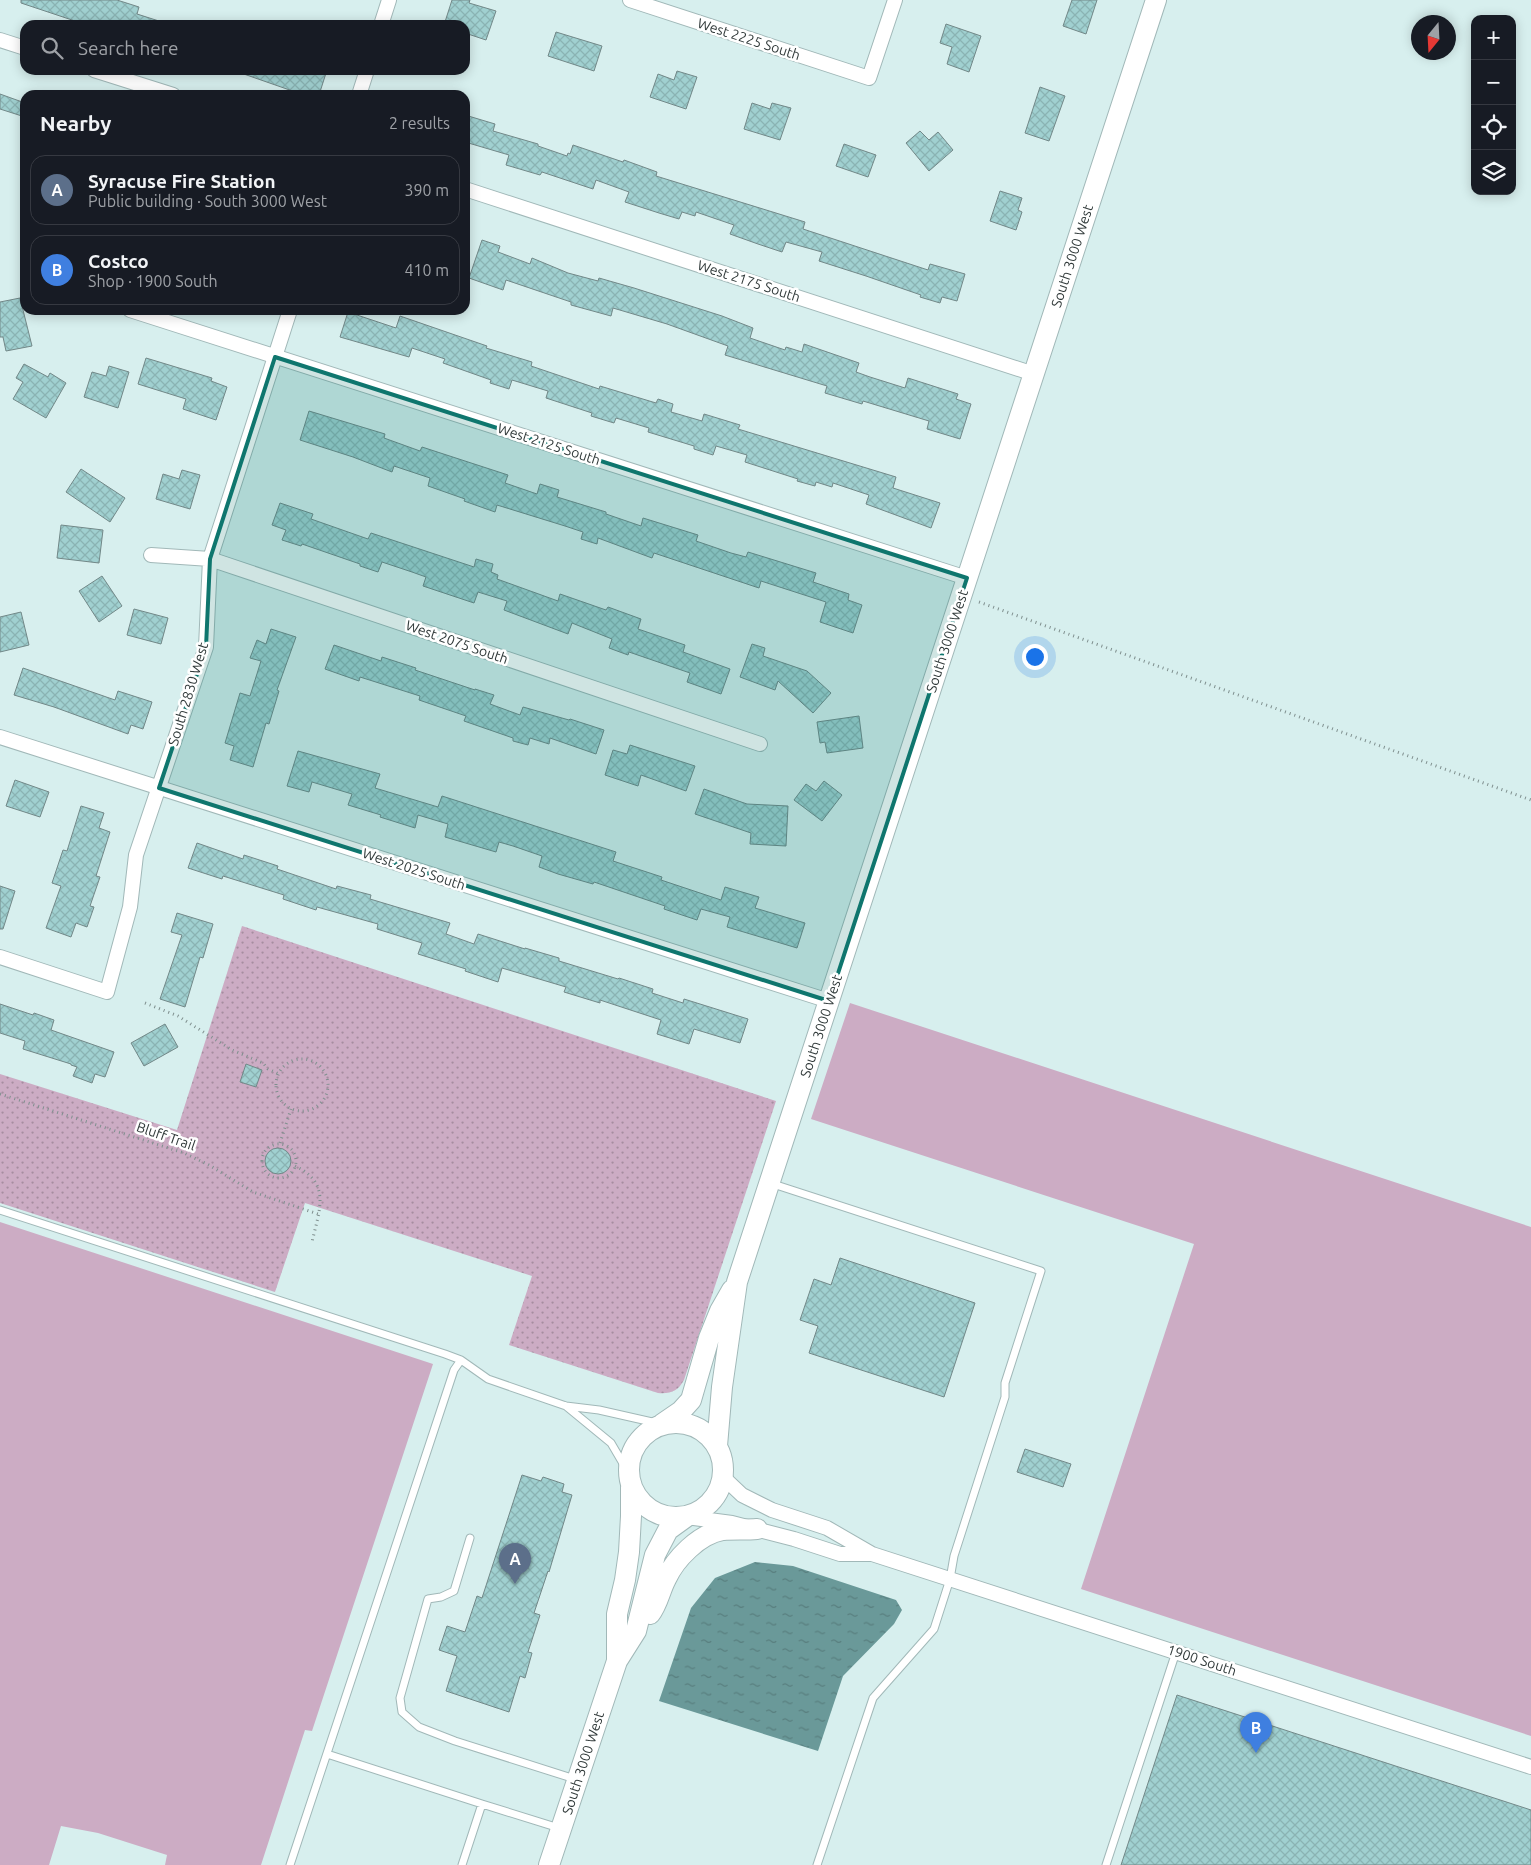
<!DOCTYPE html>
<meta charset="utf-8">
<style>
:root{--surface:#171b24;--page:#20242c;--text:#f1f3f6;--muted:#9ea1a6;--line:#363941;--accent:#c794c1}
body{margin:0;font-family:Ubuntu,sans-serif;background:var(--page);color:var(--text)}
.controls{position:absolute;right:15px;top:15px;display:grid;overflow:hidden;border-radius:10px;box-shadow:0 2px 12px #0003}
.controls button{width:45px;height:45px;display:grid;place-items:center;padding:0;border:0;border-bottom:1px solid var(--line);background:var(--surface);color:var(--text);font:25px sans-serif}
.compass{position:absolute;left:1411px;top:15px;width:45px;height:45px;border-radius:50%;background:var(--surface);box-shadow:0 2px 12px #0003;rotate:198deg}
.you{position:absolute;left:1034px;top:656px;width:18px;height:18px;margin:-12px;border:4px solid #fff;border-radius:50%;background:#1a73e8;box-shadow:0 0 0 8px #1a73e833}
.badge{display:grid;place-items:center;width:32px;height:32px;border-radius:50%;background:var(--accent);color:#fff;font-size:16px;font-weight:700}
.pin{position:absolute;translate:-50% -41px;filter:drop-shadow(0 1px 2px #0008)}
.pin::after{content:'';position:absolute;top:26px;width:18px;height:15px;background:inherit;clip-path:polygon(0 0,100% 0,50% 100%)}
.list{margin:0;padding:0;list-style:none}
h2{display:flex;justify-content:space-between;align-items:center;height:65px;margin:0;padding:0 20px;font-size:21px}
h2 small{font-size:16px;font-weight:400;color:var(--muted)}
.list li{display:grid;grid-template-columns:32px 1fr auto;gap:15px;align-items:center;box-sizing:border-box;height:70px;margin:0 10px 10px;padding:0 10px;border:1px solid var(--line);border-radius:15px}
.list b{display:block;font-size:19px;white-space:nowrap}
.list p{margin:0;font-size:16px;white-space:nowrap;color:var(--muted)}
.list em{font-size:16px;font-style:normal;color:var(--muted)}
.icon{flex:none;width:28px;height:28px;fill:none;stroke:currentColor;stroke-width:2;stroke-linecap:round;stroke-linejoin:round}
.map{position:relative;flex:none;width:1531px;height:1865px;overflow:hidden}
.search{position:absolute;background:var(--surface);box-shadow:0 2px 12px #0003;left:20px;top:20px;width:450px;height:55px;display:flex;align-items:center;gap:12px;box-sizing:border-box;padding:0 18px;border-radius:15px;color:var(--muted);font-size:19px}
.panel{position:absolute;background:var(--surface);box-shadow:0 2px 12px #0003;left:20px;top:90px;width:450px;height:225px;border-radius:15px}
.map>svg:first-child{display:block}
.grass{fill:#ccacc4}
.park{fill:url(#park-dots)}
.water{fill:url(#water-ripples)}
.building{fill:url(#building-cross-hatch);stroke:#728888}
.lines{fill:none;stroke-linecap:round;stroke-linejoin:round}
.lane-casing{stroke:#a1b8b8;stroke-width:9}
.street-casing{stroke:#a1b8b8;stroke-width:16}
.secondary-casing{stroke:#a1b8b8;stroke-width:22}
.path{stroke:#7f8f8e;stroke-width:3;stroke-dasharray:1 4;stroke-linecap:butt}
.lane{stroke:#fff;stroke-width:7}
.street{stroke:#fff;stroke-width:14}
.secondary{stroke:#fff;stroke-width:20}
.marked{fill:#0f766e;fill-opacity:0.2;stroke:#0f766e;stroke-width:4;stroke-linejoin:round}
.labels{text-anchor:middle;stroke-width:5;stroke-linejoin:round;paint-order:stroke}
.street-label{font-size:14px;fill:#313a3a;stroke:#fff}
</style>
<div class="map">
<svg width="1531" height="1865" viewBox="0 0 1531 1865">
<defs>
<pattern id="park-dots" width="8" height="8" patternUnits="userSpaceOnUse" patternTransform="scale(1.25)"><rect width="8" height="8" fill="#ccacc4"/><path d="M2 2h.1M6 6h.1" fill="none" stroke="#a68da0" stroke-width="1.8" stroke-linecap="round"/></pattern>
<pattern id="water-ripples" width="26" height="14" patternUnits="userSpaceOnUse" patternTransform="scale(1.25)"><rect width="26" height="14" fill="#6a9999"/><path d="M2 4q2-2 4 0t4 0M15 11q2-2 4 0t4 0" fill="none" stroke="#587e7e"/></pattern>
<pattern id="building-cross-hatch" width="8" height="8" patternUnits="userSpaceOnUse" patternTransform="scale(1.25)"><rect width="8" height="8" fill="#a0d0d0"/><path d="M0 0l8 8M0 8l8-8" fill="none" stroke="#8ab3b3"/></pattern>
</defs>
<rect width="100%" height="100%" fill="#d7efee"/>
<path class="grass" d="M 850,1003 L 1531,1227 L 1531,1736 L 1081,1589 L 1194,1244 L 811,1119 Z
M 0,1222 L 433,1364 L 312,1731 L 305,1730 L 261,1865 L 165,1865 L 167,1855 L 98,1833 L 61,1826 L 49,1865 L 0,1865 Z"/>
<path class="park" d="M 242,926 L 776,1101 L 684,1380 C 678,1391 671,1394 658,1393 L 509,1345 L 532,1276 L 305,1203 L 275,1292 L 0,1203 L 0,1074 L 177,1130 Z"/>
<path class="water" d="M 755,1562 L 793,1566 L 896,1600 L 902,1610 L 894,1624 L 843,1676 L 818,1751 L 659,1701 L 691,1608 L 715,1578 Z"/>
<path class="building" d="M 21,0 L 117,0 L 139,7 L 137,14 L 162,22 L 162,25 L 87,25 L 21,3 Z
M 452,0 L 470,0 L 469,3 L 496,11 L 486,40 L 465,33 L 465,25 L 444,25 Z
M 1072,0 L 1097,0 L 1086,34 L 1063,26 Z
M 946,24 L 981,36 L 969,72 L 947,64 L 952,47 L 940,43 Z
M 556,32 L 602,46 L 594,71 L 548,56 Z
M 239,70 L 327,70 L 319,95 L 304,95 L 238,72 Z
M 677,71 L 697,77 L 686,109 L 650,97 L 658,74 L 674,80 Z
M 1040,87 L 1065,96 L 1049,141 L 1025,133 Z
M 0,94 L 25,103 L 25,117 L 0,109 Z
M 752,103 L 770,109 L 772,103 L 791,108 L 780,140 L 744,129 Z
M 465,115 L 495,124 L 493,131 L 538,144 L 538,146 L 567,156 L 568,153 L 570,154 L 573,145 L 623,162 L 624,160 L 657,172 L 656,176 L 805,222 L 803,229 L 928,270 L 930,264 L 965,274 L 957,301 L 942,297 L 940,303 L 920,297 L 921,295 L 866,276 L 819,261 L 822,252 L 786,242 L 782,252 L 758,244 L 730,234 L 734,225 L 696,212 L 695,216 L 682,212 L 679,219 L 659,213 L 625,202 L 629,192 L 596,180 L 593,189 L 542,172 L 540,175 L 506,165 L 509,155 L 465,142 Z
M 920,131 L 929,140 L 938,132 L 953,150 L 929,171 L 906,143 Z
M 844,144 L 876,155 L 868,177 L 836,166 Z
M 1000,191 L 1022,198 L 1018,210 L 1022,212 L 1016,230 L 990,221 Z
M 482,240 L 500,246 L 498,252 L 530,264 L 532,258 L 568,273 L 598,281 L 599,278 L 634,288 L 722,316 L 753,328 L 750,338 L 785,350 L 786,347 L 802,352 L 804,344 L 859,363 L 856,372 L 870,377 L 905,388 L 908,378 L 958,394 L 956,399 L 971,404 L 960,439 L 927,429 L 929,421 L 863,401 L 862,404 L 825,393 L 827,386 L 725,355 L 728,346 L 667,324 L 613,308 L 611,316 L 571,305 L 571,302 L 506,280 L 503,290 L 469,278 Z
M 20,298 L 32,346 L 6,351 L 3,337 L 0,337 L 0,302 Z
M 348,312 L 396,328 L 400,316 L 487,346 L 486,348 L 532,362 L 531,366 L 599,389 L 600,386 L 656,403 L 658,399 L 673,404 L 671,412 L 702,421 L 704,414 L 740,425 L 738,429 L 896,477 L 893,488 L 940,503 L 931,528 L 866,504 L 869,495 L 833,483 L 832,487 L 816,482 L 815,486 L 797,481 L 798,479 L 745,462 L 747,455 L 716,446 L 713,455 L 694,449 L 694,446 L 648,432 L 649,428 L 616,418 L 614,423 L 591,416 L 592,413 L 546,398 L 548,391 L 512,380 L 509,389 L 490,383 L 491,380 L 443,363 L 445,359 L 412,348 L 409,357 L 340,337 Z
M 146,358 L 212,378 L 211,381 L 227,387 L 216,420 L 183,409 L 186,399 L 138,384 Z
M 24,364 L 48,377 L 50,373 L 66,383 L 46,418 L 13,399 L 23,382 L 16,378 Z
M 109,366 L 129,372 L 118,408 L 84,397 L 92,372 L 106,376 Z
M 309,411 L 385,434 L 384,438 L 420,451 L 422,447 L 508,475 L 505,483 L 537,494 L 540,484 L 559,490 L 557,497 L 606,512 L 606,514 L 641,526 L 643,518 L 698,535 L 696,541 L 731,553 L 746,557 L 748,552 L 816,573 L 813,582 L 849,594 L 848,600 L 862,605 L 853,633 L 820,622 L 826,602 L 761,581 L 759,588 L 654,553 L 652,558 L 598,538 L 597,544 L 581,539 L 583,532 L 565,526 L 497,505 L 495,512 L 464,501 L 465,499 L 428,486 L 430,478 L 394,466 L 392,472 L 353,457 L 300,440 Z
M 81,469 L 125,498 L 110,522 L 66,492 Z
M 182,470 L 200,475 L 190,509 L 156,499 L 163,474 L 179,479 Z
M 280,503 L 313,514 L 311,519 L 368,539 L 371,533 L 474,567 L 476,559 L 493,564 L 491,572 L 498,575 L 497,579 L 558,601 L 560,594 L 606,610 L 608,607 L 641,619 L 638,629 L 685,645 L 683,652 L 730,669 L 721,694 L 687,682 L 690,673 L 629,652 L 628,655 L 609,648 L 612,639 L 572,623 L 568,634 L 504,610 L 507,601 L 478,592 L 474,603 L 423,586 L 426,577 L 412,572 L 382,562 L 378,572 L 360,566 L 360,564 L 302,544 L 301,546 L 282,540 L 286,530 L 272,525 Z
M 61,525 L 103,530 L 99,563 L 57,558 Z
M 102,576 L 122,606 L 99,622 L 79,591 Z
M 134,609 L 168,618 L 161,644 L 127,635 Z
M 21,612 L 29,645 L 0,652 L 0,617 Z
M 271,629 L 296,637 L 277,690 L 279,691 L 269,724 L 266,723 L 253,767 L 230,760 L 234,746 L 225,743 L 240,693 L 250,696 L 261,661 L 250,658 L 257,640 L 266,644 Z
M 752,644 L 765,648 L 763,656 L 807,671 L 831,693 L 813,713 L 778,681 L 775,690 L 740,677 Z
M 334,645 L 381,661 L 382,657 L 416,668 L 415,670 L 475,690 L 475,689 L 494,695 L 490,704 L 520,715 L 523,707 L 569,720 L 570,719 L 604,730 L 596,754 L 550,738 L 549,744 L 530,738 L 528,745 L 513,741 L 513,738 L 464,721 L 466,716 L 419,700 L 420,696 L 360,677 L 359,681 L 325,669 Z
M 23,668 L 115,700 L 118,691 L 152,702 L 143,729 L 131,725 L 128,734 L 54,707 L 14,695 Z
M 859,716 L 863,748 L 827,753 L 825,742 L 820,743 L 817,722 Z
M 630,745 L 695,766 L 686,791 L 641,775 L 638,786 L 605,775 L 613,750 L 627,754 Z
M 298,751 L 380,774 L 375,788 L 438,807 L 442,796 L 616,852 L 613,861 L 662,877 L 661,880 L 721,900 L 725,887 L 759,897 L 755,908 L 805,923 L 797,948 L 727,927 L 730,917 L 701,909 L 697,920 L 664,909 L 665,906 L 594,882 L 593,884 L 558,874 L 539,867 L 542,856 L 513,846 L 499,842 L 496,852 L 445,837 L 448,824 L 418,815 L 415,828 L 380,817 L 381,815 L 348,805 L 352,794 L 312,782 L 309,792 L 287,786 Z
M 15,780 L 49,792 L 40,817 L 6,806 Z
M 824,781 L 842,795 L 822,821 L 794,800 L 806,784 L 816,791 Z
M 704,789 L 747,804 L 788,806 L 786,846 L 750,844 L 751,833 L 695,814 Z
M 81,806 L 104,813 L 99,828 L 110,832 L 96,876 L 100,877 L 90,906 L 94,907 L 87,927 L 76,923 L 71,937 L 46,928 L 61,886 L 52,883 L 63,850 L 67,851 Z
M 197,843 L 243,859 L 244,855 L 278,866 L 277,869 L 336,889 L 337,886 L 371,895 L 370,899 L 450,923 L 446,934 L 474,944 L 478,934 L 525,949 L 525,948 L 559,958 L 559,961 L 618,979 L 619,978 L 653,989 L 652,993 L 683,1003 L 684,999 L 748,1019 L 740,1043 L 694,1029 L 689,1044 L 657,1034 L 661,1020 L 600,1000 L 600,1003 L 564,992 L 566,987 L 502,968 L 498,982 L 465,971 L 466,969 L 418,954 L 422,943 L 377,929 L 378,924 L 317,907 L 316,910 L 283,899 L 284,895 L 223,876 L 222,879 L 188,868 Z
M 0,886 L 15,891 L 3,929 L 0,929 Z
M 177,913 L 213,924 L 203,958 L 200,957 L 185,1007 L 160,999 L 182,935 L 171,932 Z
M 0,1004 L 33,1015 L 34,1013 L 54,1020 L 51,1030 L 114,1052 L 105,1077 L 95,1074 L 92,1083 L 73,1076 L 77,1067 L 71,1065 L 71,1064 L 23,1049 L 25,1041 L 0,1033 Z
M 165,1024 L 178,1047 L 144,1066 L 131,1043 Z
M 246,1064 L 262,1070 L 256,1087 L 240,1082 Z
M265 1161a13 13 0 1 1 26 0a13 13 0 1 1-26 0Z
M 840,1258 L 975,1303 L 944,1397 L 809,1353 L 818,1326 L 800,1320 L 814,1279 L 831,1285 Z
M 1025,1449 L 1071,1464 L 1063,1487 L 1017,1472 Z
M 522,1475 L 541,1481 L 543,1477 L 564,1484 L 562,1492 L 572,1495 L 549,1572 L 548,1571 L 534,1613 L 540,1615 L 528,1652 L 532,1653 L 525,1678 L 520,1676 L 509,1712 L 446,1691 L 457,1656 L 439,1650 L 447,1626 L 465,1632 L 477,1596 L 482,1598 Z
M 1177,1695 L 1531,1810 L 1531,1865 L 1121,1865 Z"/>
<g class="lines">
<g class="lane-casing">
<path id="lane" d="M 770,1183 L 1041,1271 L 1005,1383 L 1005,1397 L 954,1556 L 950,1579 L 934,1629 L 873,1698 L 817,1865
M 0,1210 L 445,1354 L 461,1360 L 488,1379 L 566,1406 L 599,1410 L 661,1424
M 566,1406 L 611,1443 L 628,1472
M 470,1538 L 454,1591 L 441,1597 L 428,1599 L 400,1698 L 402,1712 L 419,1727 L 455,1741 L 575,1779
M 327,1754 L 482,1804
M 290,1865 L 454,1370 L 461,1360
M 462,1865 L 482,1804 L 559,1828
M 1106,1865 L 1176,1652"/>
</g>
<g class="street-casing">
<path id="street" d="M 630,0 L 869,78 L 895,0
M 381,25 L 389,0
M 0,40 L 25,48
M 94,70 L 173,95
M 359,95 L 367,70
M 465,189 L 1034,374
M 130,310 L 967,578
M 151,555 L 210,559 L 760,744
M 0,737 L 829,1001
M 0,957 L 107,992 L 130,907 L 136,855 L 206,647 L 210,559 L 290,310
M 723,1477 L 742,1495 L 772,1510 L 827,1528 L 872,1554 L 1531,1767
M 686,1517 L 732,1523 L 794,1539 L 840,1554 L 871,1554"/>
</g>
<g class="secondary-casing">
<path id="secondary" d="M629 1470a47 47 0 1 1 94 0a47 47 0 1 1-94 0Z
M 662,1424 L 681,1411 L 691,1400 L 709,1338 L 720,1311 L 732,1290
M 717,1446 L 722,1387 L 737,1282 L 1156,0
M 650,1614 C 658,1604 660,1590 666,1579 C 675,1559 699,1534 723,1530 C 734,1529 746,1530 757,1529
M 617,1661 L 617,1614 L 625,1580 L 629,1552 L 631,1516 L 631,1487
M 549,1865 L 617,1661 L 636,1631 L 655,1555 L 668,1530 L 686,1517"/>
</g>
<path class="path" d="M 979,602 L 1531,800
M 145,1003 L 178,1016 L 232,1050 L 263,1063 L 268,1069 L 279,1074
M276 1085a26 26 0 1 1 52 0a26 26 0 1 1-52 0Z
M 0,1094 L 184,1153 L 209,1165 L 253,1192 L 318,1214
M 280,1143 L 291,1109
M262 1161a17 17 0 1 1 34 0a17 17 0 1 1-34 0Z
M 295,1166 C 332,1183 319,1211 312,1242"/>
<use href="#lane" class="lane"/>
<use href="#street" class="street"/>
<use href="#secondary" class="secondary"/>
</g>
<path class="marked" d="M 275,357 L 967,578 L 829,1001 L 159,788 L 206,647 L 210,559 Z"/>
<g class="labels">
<g class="street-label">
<text transform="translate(749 39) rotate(18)" y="5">West 2225 South</text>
<text transform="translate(1072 256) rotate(-72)" y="5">South 3000 West</text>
<text transform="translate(749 281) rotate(18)" y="5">West 2175 South</text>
<text transform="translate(549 444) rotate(18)" y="5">West 2125 South</text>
<text transform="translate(947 641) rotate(-72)" y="5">South 3000 West</text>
<text transform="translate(457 642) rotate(19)" y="5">West 2075 South</text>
<text transform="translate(188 694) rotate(-73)" y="5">South 2830 West</text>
<text transform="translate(414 869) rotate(18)" y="5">West 2025 South</text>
<text transform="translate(821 1026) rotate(-72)" y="5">South 3000 West</text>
<text transform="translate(166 1136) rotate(19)" y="5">Bluff Trail</text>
<text transform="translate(1202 1660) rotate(18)" y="5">1900 South</text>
<text transform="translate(583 1763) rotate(-72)" y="5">South 3000 West</text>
</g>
</g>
</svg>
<div class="controls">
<button>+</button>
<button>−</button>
<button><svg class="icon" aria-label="locate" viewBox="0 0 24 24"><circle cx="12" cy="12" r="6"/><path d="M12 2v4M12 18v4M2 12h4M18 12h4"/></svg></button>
<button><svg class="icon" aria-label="layers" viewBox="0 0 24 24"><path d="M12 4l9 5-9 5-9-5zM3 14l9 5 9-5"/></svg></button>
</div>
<svg class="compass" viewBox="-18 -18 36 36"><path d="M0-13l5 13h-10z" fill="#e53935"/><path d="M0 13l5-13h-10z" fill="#9ea1a6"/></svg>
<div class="you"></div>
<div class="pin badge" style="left:515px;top:1584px;background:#5c6f8a">A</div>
<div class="pin badge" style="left:1256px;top:1753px;background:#3f7fe0">B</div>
<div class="search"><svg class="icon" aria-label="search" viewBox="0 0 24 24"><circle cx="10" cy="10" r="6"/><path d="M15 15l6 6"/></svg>Search here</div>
<section class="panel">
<h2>Nearby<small>2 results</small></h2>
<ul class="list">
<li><span class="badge" style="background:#5c6f8a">A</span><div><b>Syracuse Fire Station</b><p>Public building · South 3000 West</p></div><em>390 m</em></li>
<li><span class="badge" style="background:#3f7fe0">B</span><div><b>Costco</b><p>Shop · 1900 South</p></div><em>410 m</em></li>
</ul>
</section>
</div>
